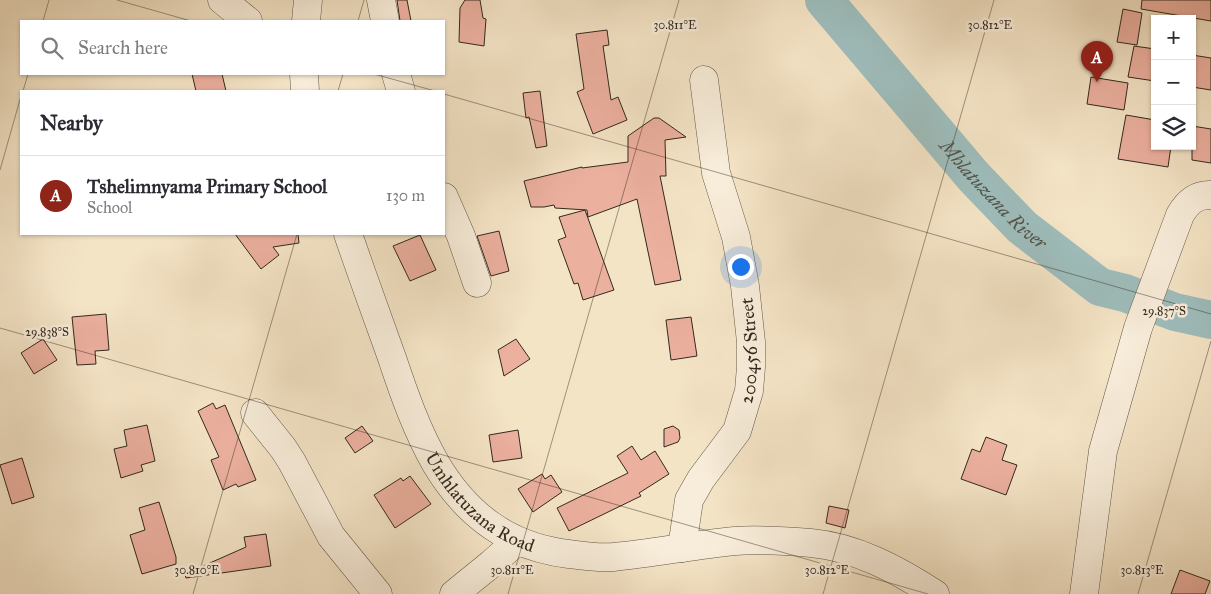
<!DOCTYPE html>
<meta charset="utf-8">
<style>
:root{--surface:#fff;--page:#f7f7f7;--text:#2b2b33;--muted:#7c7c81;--line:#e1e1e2;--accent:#8f2418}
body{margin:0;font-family:"IM FELL Great Primer",serif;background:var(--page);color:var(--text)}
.controls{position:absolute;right:15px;top:15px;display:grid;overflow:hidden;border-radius:0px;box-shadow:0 1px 4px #0004}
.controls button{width:45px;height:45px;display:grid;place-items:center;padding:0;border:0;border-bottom:1px solid var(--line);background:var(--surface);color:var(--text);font:25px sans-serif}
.you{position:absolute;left:740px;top:266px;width:18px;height:18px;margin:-12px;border:4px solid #fff;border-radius:50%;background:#1a73e8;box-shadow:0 0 0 8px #1a73e833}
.badge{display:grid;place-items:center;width:32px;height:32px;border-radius:50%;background:var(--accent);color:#fff;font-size:16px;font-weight:700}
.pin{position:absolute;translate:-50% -41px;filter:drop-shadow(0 1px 2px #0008)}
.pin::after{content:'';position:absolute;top:26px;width:18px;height:15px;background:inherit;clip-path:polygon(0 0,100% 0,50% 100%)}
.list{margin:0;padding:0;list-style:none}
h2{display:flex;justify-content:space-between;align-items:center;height:65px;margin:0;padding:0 20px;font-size:21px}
h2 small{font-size:16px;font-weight:400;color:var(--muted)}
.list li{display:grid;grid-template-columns:32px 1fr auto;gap:15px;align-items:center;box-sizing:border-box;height:80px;padding:0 20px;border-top:1px solid var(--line)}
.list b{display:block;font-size:19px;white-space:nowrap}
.list p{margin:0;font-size:16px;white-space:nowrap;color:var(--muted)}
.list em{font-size:16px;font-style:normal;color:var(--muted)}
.icon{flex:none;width:28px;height:28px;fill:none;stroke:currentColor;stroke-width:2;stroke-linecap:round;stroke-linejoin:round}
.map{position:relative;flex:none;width:1211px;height:594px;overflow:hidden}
.search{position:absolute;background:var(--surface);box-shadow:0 1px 4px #0004;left:20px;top:20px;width:425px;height:55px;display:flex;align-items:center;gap:12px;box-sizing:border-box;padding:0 18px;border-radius:0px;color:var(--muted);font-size:19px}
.panel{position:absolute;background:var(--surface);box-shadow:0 1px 4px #0004;left:20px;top:90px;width:425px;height:145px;border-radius:0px}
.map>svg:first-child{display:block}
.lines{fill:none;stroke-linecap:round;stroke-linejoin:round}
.river{stroke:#9ebdbc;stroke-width:38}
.building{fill:#ecb09f;stroke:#32291e}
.minor-casing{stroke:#625848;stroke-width:29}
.minor{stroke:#f8edda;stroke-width:28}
.ticks{fill:none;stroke:#32291e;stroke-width:1;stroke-opacity:0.45}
.labels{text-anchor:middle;stroke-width:5;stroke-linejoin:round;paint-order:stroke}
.street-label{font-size:18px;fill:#32291e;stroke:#f8edda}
.water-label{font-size:19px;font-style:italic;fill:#52554d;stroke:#f8edda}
.ticks-label{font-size:12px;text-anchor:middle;fill:#32291e;stroke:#f8edda;stroke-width:5;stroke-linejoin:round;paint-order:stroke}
</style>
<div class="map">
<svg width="1211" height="594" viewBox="0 0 1211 594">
<rect width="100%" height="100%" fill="#f4e4c6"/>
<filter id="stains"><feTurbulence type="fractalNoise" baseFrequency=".004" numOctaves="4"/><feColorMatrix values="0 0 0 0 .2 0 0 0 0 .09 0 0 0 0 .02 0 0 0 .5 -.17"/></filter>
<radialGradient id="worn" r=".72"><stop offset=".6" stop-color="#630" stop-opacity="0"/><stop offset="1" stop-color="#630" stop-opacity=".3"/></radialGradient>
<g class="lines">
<path class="river" id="s1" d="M 824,0 L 974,177 L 1022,227 L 1100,287 L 1125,293 L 1175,312 L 1211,320"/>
</g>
<path class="building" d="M 397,0 L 407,0 L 411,21 L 400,21 Z
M 465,0 L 480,0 L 483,18 L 486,19 L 484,46 L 459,42 L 460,8 Z
M 1142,0 L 1211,0 L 1211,21 L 1141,9 Z
M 1123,9 L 1142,13 L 1137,45 L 1117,42 Z
M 607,30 L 609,45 L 603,46 L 611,100 L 618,97 L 627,120 L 593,134 L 577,92 L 584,89 L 576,34 Z
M 1134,46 L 1155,49 L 1155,81 L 1128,77 Z
M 1192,55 L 1211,58 L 1211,90 L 1192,87 Z
M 192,74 L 222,74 L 226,91 L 196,91 Z
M 1091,77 L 1128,83 L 1124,110 L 1087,104 Z
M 540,91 L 547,146 L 536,148 L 529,117 L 526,118 L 523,93 Z
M 1126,115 L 1155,120 L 1155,146 L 1171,146 L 1168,167 L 1118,159 Z
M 654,118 L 659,118 L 686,137 L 665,140 L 666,176 L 660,176 L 681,280 L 655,285 L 637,199 L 588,217 L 587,210 L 555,208 L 554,205 L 544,207 L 531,207 L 524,181 L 582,167 L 582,168 L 628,162 L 628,136 Z
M 1192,126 L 1211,129 L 1211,163 L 1192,160 Z
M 585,210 L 614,290 L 583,300 L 578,283 L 574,284 L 558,240 L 566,237 L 559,217 Z
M 499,231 L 509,271 L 491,276 L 477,236 Z
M 235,234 L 298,234 L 299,243 L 273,247 L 279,255 L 261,269 Z
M 420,235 L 436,270 L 410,281 L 393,246 Z
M 106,314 L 109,350 L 95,351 L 96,364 L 77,365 L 72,317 Z
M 691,317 L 697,356 L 671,360 L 666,320 Z
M 43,339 L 57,360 L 34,374 L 21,353 Z
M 516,339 L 530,359 L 504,376 L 498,350 Z
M 213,403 L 216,409 L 225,405 L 256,480 L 238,487 L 236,484 L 223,490 L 211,460 L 219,457 L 198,411 Z
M 147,425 L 155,461 L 141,465 L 143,471 L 121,478 L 114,449 L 127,446 L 124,430 Z
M 362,426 L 373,441 L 355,453 L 345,438 Z
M 673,426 L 679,430 L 680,438 L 678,442 L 664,447 L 664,429 Z
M 518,430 L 522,458 L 493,462 L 489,435 Z
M 986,437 L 1007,445 L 1002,460 L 1017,465 L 1006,495 L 961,479 L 972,449 L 980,452 Z
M 632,446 L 641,460 L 655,451 L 669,474 L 639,493 L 641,496 L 569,531 L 557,508 L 628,473 L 617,456 Z
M 22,458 L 34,497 L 12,504 L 0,465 Z
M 542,474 L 545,479 L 551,475 L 562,492 L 533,512 L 518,489 Z
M 410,476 L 431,504 L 395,528 L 374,495 L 401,478 L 403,481 Z
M 159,502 L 176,557 L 176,564 L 142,574 L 130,535 L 145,530 L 139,508 Z
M 829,506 L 849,510 L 845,528 L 826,523 Z
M 266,534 L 271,566 L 186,578 L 185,574 L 246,547 L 244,537 Z
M 1180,570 L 1210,581 L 1205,594 L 1171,594 Z"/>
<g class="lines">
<g class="minor-casing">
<g id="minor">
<path d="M 222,0 L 248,21"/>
<path d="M 381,0 L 385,21"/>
<path d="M 306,21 L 308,0"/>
<path d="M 304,74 L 305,91"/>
<path d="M 396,74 L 401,91"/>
<path d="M 444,197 L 461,236 L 477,283"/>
<path id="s2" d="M 348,234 C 362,275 377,316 392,358 C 404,394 417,431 436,464 C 467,516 509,547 569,554 C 583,556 598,558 613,557 C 654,553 694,545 735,541 C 760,539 786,541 811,543 C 856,547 898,570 935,594"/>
<path d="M 255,413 L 283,448 L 292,462 L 331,536 L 378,594"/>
<path id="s3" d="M 682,548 L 689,500 L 701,479 L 737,431 L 749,391 L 751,367 L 751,342 L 745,286 L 736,237 L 716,173 L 704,80"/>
<path d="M 454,594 L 491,564 L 517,541"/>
<path d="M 1084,594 L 1103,451 L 1138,328 L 1180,215 C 1187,203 1196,194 1211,195"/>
</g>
</g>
<use href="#minor" class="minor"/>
</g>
<path class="ticks" d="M 117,0 L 191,21M 43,21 L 49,0M 358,21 L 364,0M 374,74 L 435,91M 23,91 L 28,74M 338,91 L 343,74M 444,94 L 1211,314M 0,170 L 21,96M 0,328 L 928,594M 193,594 L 297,234M 508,594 L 679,0M 823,594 L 994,0M 1138,594 L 1211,341"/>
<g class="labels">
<g class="street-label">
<text dy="6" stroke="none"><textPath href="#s3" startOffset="215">200456 Street</textPath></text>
<text dy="6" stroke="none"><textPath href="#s2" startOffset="306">Umhlatuzana Road</textPath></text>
</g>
<g class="water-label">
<text dy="7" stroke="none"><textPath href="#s1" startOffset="258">Mhlatuzana River</textPath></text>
</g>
</g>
<g class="ticks-label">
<text x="675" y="29">30.811°E</text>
<text x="990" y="29">30.812°E</text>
<text x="1164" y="315">29.837°S</text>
<text x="47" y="336">29.838°S</text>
<text x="197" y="574">30.810°E</text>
<text x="512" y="574">30.811°E</text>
<text x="827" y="574">30.812°E</text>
<text x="1142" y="574">30.813°E</text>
</g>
<rect width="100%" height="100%" filter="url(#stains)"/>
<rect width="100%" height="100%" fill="url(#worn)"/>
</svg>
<div class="controls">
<button>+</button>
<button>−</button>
<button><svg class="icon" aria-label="layers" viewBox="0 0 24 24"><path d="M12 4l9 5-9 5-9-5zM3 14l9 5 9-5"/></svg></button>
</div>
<div class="you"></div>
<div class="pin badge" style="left:1097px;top:82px">A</div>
<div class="search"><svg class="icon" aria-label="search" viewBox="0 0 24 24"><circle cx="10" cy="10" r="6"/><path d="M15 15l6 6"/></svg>Search here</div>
<section class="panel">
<h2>Nearby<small></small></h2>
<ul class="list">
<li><span class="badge">A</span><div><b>Tshelimnyama Primary School</b><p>School</p></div><em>130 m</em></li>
</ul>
</section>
</div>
